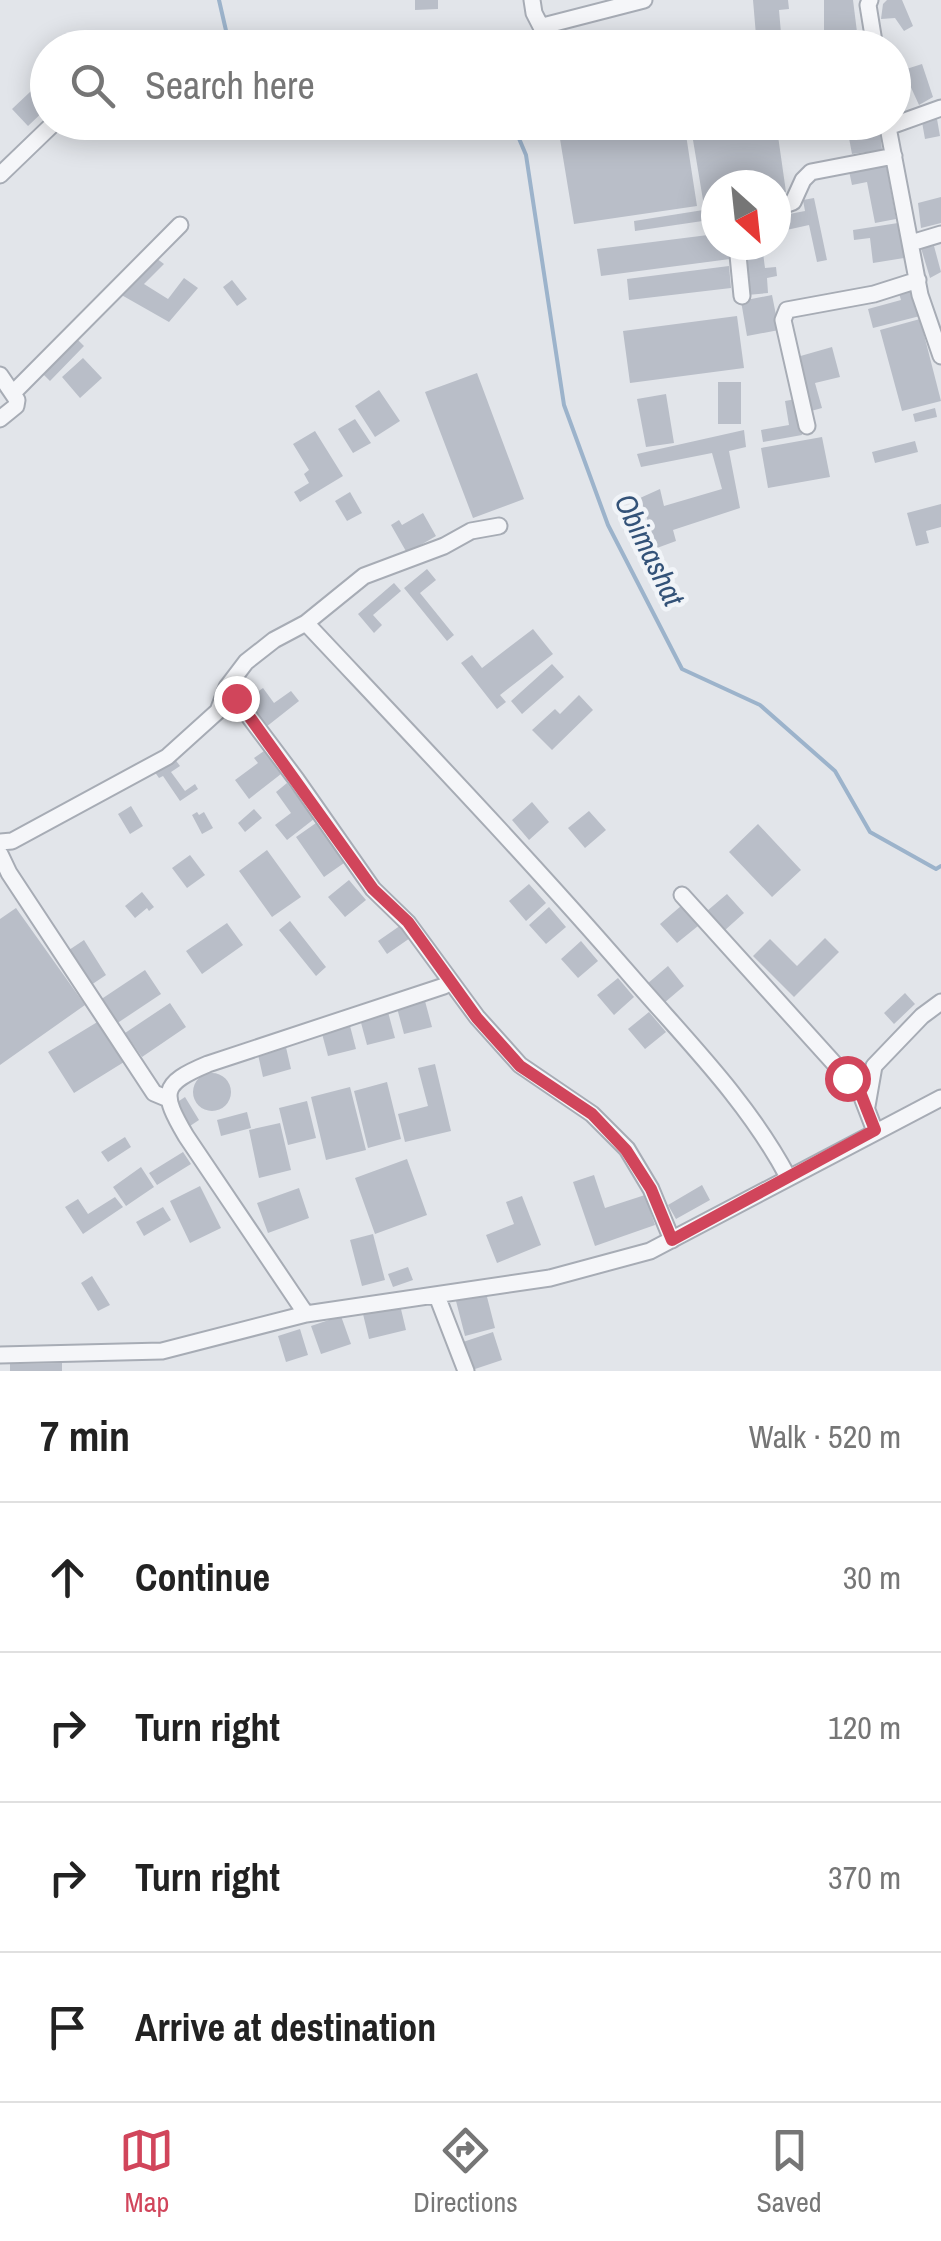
<!DOCTYPE html>
<meta charset="utf-8">
<style>
:root{--surface:#fff;--page:#f6f6f6;--text:#222;--muted:#767676;--line:#e0e0e0;--accent:#d1455b}
body{margin:0;font-family:"Archivo Narrow",sans-serif;background:var(--page);color:var(--text)}
.compass{position:absolute;left:701px;top:170px;width:90px;height:90px;border-radius:50%;background:var(--surface);box-shadow:0 5px 25px #0003;rotate:153deg}
.stop{position:absolute;width:30px;height:30px;margin:-22px;border:8px solid #d1455b;border-radius:50%;background:#fff}
.stop.end{background:#d1455b;border-color:#fff;box-shadow:0 2px 10px #0008}
.list{margin:0;padding:0;list-style:none}
h2{display:flex;justify-content:space-between;align-items:center;height:130px;margin:0;padding:0 40px;font-size:42px}
h2 small{font-size:32px;font-weight:400;color:var(--muted)}
.list li{display:grid;grid-template-columns:65px 1fr auto;gap:30px;align-items:center;box-sizing:border-box;height:150px;padding:0 40px;border-top:2px solid var(--line)}
.list b{display:block;font-size:38px;white-space:nowrap}
.list em{font-size:32px;font-style:normal;color:var(--muted)}
.icon{flex:none;width:55px;height:55px;fill:none;stroke:currentColor;stroke-width:2;stroke-linecap:round;stroke-linejoin:round}
.map{position:relative;flex:none;width:941px;height:1371px;overflow:hidden}
.search{position:absolute;background:var(--surface);box-shadow:0 5px 25px #0003;left:30px;right:30px;top:30px;height:110px;display:flex;align-items:center;gap:25px;box-sizing:border-box;padding:0 35px;border-radius:55px;color:var(--muted);font-size:38px}
.sheet{height:730px;background:var(--surface)}
nav{display:flex;justify-content:space-around;align-items:center;box-sizing:border-box;height:140px;border-top:2px solid var(--line);background:var(--surface);font-size:28px;color:var(--muted)}
nav a{display:grid;justify-items:center;gap:5px}
nav .on{color:var(--accent)}
.map>svg:first-child{display:block}
.lines{fill:none;stroke-linecap:round;stroke-linejoin:round}
.stream{stroke:#9cb3cb;stroke-width:4}
.building{fill:#b9bec8}
.minor-casing{stroke:#a7acb5;stroke-width:19}
.minor{stroke:#f5f6f9;stroke-width:15}
.route{stroke:#d1455b;stroke-width:12}
.labels{text-anchor:middle;stroke-width:9;stroke-linejoin:round;paint-order:stroke}
.water-label{font-size:30px;font-style:italic;fill:#335278;stroke:#f1f4f8}
</style>
<div class="map">
<svg width="941" height="1371" viewBox="0 0 941 1371">
<rect width="100%" height="100%" fill="#e2e5ea"/>
<g class="lines">
<path class="stream" d="M 219,0 L 230,48
M 512,122 L 526,155 L 564,405 L 608,525 L 682,669 L 760,705 L 835,771 L 870,832 L 936,869 L 941,866"/>
</g>
<path class="building" d="M 415,0 L 438,0 L 438,9 L 415,10 Z
M 753,0 L 788,0 L 789,9 L 779,10 L 782,45 L 757,47 Z
M 824,0 L 853,0 L 858,40 L 824,40 Z
M 887,0 L 902,0 L 913,26 L 904,31 L 895,18 L 881,19 L 883,4 Z
M 922,64 L 933,97 L 919,105 L 909,83 L 894,87 L 894,73 Z
M 48,75 L 48,107 L 28,126 L 12,109 Z
M 937,119 L 940,136 L 925,139 L 922,122 Z
M 603,122 L 684,122 L 697,206 L 574,224 L 558,127 Z
M 690,122 L 776,122 L 786,192 L 776,193 L 776,185 L 716,185 L 716,204 L 704,206 Z
M 846,122 L 879,122 L 882,150 L 852,154 Z
M 886,164 L 896,219 L 875,223 L 867,182 L 852,185 L 849,171 Z
M 941,197 L 941,223 L 921,228 L 918,203 Z
M 814,198 L 827,260 L 817,262 L 809,225 L 782,231 L 779,216 L 805,211 L 803,200 Z
M 716,208 L 716,219 L 635,231 L 634,221 Z
M 898,223 L 904,258 L 873,263 L 870,238 L 854,240 L 853,230 Z
M 716,234 L 716,245 L 728,245 L 730,259 L 601,276 L 597,249 Z
M 742,245 L 762,245 L 765,268 L 776,267 L 777,276 L 767,278 L 768,293 L 747,295 Z
M 934,246 L 941,272 L 930,278 L 921,248 Z
M 152,255 L 164,264 L 144,284 L 168,299 L 184,278 L 198,288 L 169,322 L 118,293 Z
M 729,266 L 731,288 L 629,300 L 627,279 Z
M 232,280 L 247,299 L 237,306 L 223,287 Z
M 912,287 L 920,316 L 873,328 L 868,309 L 901,300 L 898,290 Z
M 772,295 L 779,330 L 747,336 L 741,301 Z
M 737,316 L 744,368 L 630,383 L 623,331 Z
M 920,319 L 941,401 L 902,411 L 880,330 Z
M 73,335 L 84,346 L 50,381 L 39,370 Z
M 832,347 L 840,377 L 815,383 L 822,408 L 811,411 L 797,357 Z
M 83,358 L 102,378 L 80,398 L 62,377 Z
M 477,373 L 524,499 L 473,518 L 425,392 Z
M 718,382 L 741,382 L 741,424 L 718,424 Z
M 379,390 L 400,421 L 375,437 L 355,406 Z
M 666,394 L 674,443 L 646,447 L 637,399 Z
M 796,399 L 802,435 L 763,442 L 761,430 L 789,425 L 785,401 Z
M 935,408 L 937,417 L 915,422 L 913,414 Z
M 355,419 L 371,443 L 353,453 L 338,429 Z
M 744,430 L 746,447 L 729,451 L 740,508 L 673,530 L 676,541 L 657,548 L 640,498 L 660,489 L 664,506 L 722,489 L 712,453 L 641,467 L 637,454 Z
M 315,431 L 343,476 L 300,502 L 294,492 L 309,483 L 304,474 L 309,470 L 293,444 Z
M 822,437 L 830,477 L 768,488 L 761,448 Z
M 915,441 L 918,452 L 875,463 L 872,452 Z
M 350,492 L 362,513 L 347,521 L 335,501 Z
M 941,504 L 941,527 L 926,531 L 929,543 L 916,546 L 907,513 Z
M 423,513 L 436,536 L 407,553 L 391,525 L 399,520 L 402,525 Z
M 427,569 L 436,580 L 420,593 L 454,635 L 447,641 L 404,588 Z
M 394,583 L 401,591 L 373,615 L 382,625 L 374,633 L 358,614 Z
M 533,629 L 553,654 L 500,695 L 506,702 L 497,709 L 461,663 L 472,655 L 482,668 Z
M 552,664 L 564,677 L 522,714 L 511,701 Z
M 243,676 L 256,693 L 263,688 L 274,703 L 291,691 L 299,701 L 266,727 L 233,684 Z
M 579,695 L 593,710 L 552,750 L 532,730 L 555,709 L 560,714 Z
M 264,751 L 281,774 L 249,799 L 235,780 L 258,763 L 254,758 Z
M 174,758 L 180,766 L 171,772 L 185,791 L 195,784 L 198,789 L 180,801 L 163,776 L 159,778 L 154,771 Z
M 287,783 L 314,819 L 287,840 L 275,825 L 291,813 L 276,792 Z
M 532,802 L 549,822 L 529,840 L 512,820 Z
M 131,806 L 143,826 L 130,834 L 118,814 Z
M 254,809 L 262,818 L 245,832 L 238,823 Z
M 589,811 L 606,830 L 585,848 L 568,828 Z
M 197,812 L 199,815 L 204,812 L 213,828 L 202,834 L 192,815 Z
M 316,823 L 344,863 L 324,877 L 296,837 Z
M 758,824 L 801,870 L 772,897 L 729,852 Z
M 267,850 L 301,897 L 272,917 L 239,871 Z
M 190,855 L 205,875 L 187,888 L 172,868 Z
M 349,880 L 366,900 L 345,917 L 328,897 Z
M 529,884 L 546,903 L 526,921 L 509,901 Z
M 142,892 L 154,907 L 149,911 L 147,908 L 135,918 L 125,906 Z
M 727,894 L 744,913 L 724,931 L 707,911 Z
M 681,906 L 698,926 L 677,943 L 660,924 Z
M 549,907 L 566,927 L 546,944 L 529,925 Z
M 16,908 L 85,1005 L 0,1065 L 0,919 Z
M 290,921 L 326,967 L 316,976 L 279,930 Z
M 227,923 L 243,945 L 202,974 L 186,951 Z
M 404,923 L 413,936 L 387,954 L 378,941 Z
M 825,938 L 839,952 L 794,997 L 753,956 L 770,939 L 797,966 Z
M 84,940 L 106,975 L 91,985 L 69,950 Z
M 581,941 L 598,961 L 578,978 L 561,959 Z
M 668,966 L 684,986 L 664,1003 L 647,984 Z
M 145,970 L 161,994 L 116,1024 L 100,1000 Z
M 618,978 L 634,997 L 614,1015 L 597,995 Z
M 905,993 L 915,1004 L 894,1024 L 884,1013 Z
M 425,1001 L 432,1027 L 404,1034 L 397,1008 Z
M 170,1003 L 186,1027 L 142,1057 L 125,1033 Z
M 388,1012 L 395,1038 L 367,1045 L 360,1019 Z
M 649,1012 L 666,1032 L 645,1049 L 628,1029 Z
M 99,1021 L 124,1062 L 74,1093 L 48,1052 Z
M 349,1022 L 356,1049 L 328,1056 L 321,1030 Z
M 285,1043 L 291,1069 L 263,1077 L 257,1050 Z
M 435,1064 L 451,1131 L 405,1142 L 398,1114 L 428,1106 L 418,1068 Z
M193 1092a19 19 0 1 1 38 0a19 19 0 1 1-38 0Z
M 387,1082 L 401,1139 L 368,1148 L 354,1091 Z
M 350,1087 L 366,1150 L 326,1160 L 311,1097 Z
M 185,1097 L 199,1120 L 187,1128 L 173,1105 Z
M 307,1101 L 316,1138 L 288,1145 L 279,1108 Z
M 247,1112 L 251,1128 L 221,1136 L 217,1120 Z
M 280,1123 L 291,1170 L 259,1178 L 249,1130 Z
M 125,1137 L 131,1147 L 108,1162 L 101,1152 Z
M 183,1152 L 191,1164 L 157,1185 L 149,1173 Z
M 407,1159 L 427,1215 L 375,1234 L 355,1178 Z
M 141,1167 L 154,1187 L 126,1206 L 113,1187 Z
M 594,1175 L 605,1208 L 645,1195 L 655,1225 L 595,1246 L 573,1182 Z
M 702,1185 L 710,1200 L 676,1219 L 668,1205 Z
M 200,1186 L 221,1228 L 190,1243 L 170,1201 Z
M 299,1188 L 309,1218 L 268,1233 L 257,1203 Z
M 522,1196 L 541,1245 L 497,1263 L 486,1235 L 514,1224 L 506,1202 Z
M 115,1197 L 123,1207 L 83,1234 L 65,1207 L 78,1199 L 88,1214 Z
M 163,1207 L 171,1220 L 144,1236 L 136,1222 Z
M 373,1234 L 385,1280 L 362,1286 L 350,1240 Z
M 408,1267 L 413,1280 L 393,1287 L 388,1274 Z
M 92,1276 L 110,1305 L 98,1311 L 81,1283 Z
M 486,1293 L 495,1328 L 465,1336 L 456,1301 Z
M 400,1305 L 406,1330 L 369,1339 L 363,1314 Z
M 341,1316 L 351,1344 L 321,1354 L 311,1326 Z
M 300,1329 L 308,1355 L 286,1362 L 278,1336 Z
M 493,1332 L 502,1360 L 472,1370 L 463,1342 Z
M 62,1363 L 62,1371 L 10,1371 L 10,1364 Z"/>
<g class="lines">
<g class="minor-casing">
<path id="minor" d="M 532,0 L 534,13 L 552,48
M 870,0 L 868,5 L 875,48
M 543,26 L 644,0
M 887,122 L 920,295 L 941,356
M 888,127 L 941,108
M 0,175 L 55,122
M 776,208 L 793,202 L 803,180 L 811,172 L 894,156
M 911,243 L 941,234
M 737,245 L 742,296
M 0,375 L 17,400 L 16,406 L 0,419
M 13,393 L 180,225
M 807,426 L 783,320 L 787,310 L 874,294 L 918,280
M 306,623 C 415,739 525,854 630,975 C 686,1040 747,1100 788,1177
M 227,687 L 296,779 L 373,889 L 408,923 L 477,1017 L 520,1065 L 592,1114 L 627,1149 L 651,1189 L 672,1240
M 0,842 L 12,841 L 167,757 L 218,711 L 227,687 L 246,662 L 274,640 L 306,623 L 364,576 L 444,546 L 471,531 L 499,526
M 0,854 L 9,873 L 154,1093 L 166,1098
M 682,895 L 860,1092 L 875,1131
M 867,1106 L 874,1066 L 922,1016 L 941,1002
M 437,1296 L 466,1371
M 306,1314 L 550,1278 L 650,1251 L 941,1098
M 0,1355 L 162,1351 L 306,1314 L 186,1136 C 161,1093 160,1084 208,1064 L 444,986"/>
</g>
<use href="#minor" class="minor"/>
</g>
<g class="lines">
<path class="route" d="M 236,698 L 373,889 L 408,922 L 477,1018 L 520,1066 L 592,1114 L 626,1150 L 651,1189 L 672,1240 L 875,1130 L 860,1092 L 847,1078"/>
</g>
<g class="labels">
<g class="water-label">
<text transform="translate(649 550) rotate(64)" y="10">Obimashat</text>
</g>
</g>
</svg>
<svg class="compass" viewBox="-18 -18 36 36"><path d="M0-13l5 13h-10z" fill="#e53935"/><path d="M0 13l5-13h-10z" fill="#767676"/></svg>
<div class="stop" style="left:847px;top:1078px"></div>
<div class="stop end" style="left:236px;top:698px"></div>
<div class="search"><svg class="icon" aria-label="search" viewBox="0 0 24 24"><circle cx="10" cy="10" r="6"/><path d="M15 15l6 6"/></svg>Search here</div>
</div>
<section class="sheet">
<h2>7 min<small>Walk · 520 m</small></h2>
<ul class="list">
<li><svg class="icon" aria-label="ahead" viewBox="0 0 24 24"><path d="M12 20V5M6 11l6-6 6 6"/></svg><div><b>Continue</b></div><em>30 m</em></li>
<li><svg class="icon" aria-label="right" viewBox="0 0 24 24"><path d="M7 20v-9h11M14 6l5 5-5 5"/></svg><div><b>Turn right</b></div><em>120 m</em></li>
<li><svg class="icon" aria-label="right" viewBox="0 0 24 24"><path d="M7 20v-9h11M14 6l5 5-5 5"/></svg><div><b>Turn right</b></div><em>370 m</em></li>
<li><svg class="icon" aria-label="arrive" viewBox="0 0 24 24"><path d="M6 21V4h12l-3 4 3 4H6"/></svg><div><b>Arrive at destination</b></div></li>
</ul>
</section>
<nav>
<a class="on"><svg class="icon" aria-label="map" viewBox="0 0 24 24"><path d="M3 6l6-2 6 2 6-2v14l-6 2-6-2-6 2zM9 4v14M15 6v14"/></svg>Map</a>
<a><svg class="icon" aria-label="directions" viewBox="0 0 24 24"><path d="M12 3l9 9-9 9-9-9zM9 14v-3h6M13 9l2 2-2 2"/></svg>Directions</a>
<a><svg class="icon" aria-label="saved" viewBox="0 0 24 24"><path d="M7 4h10v16l-5-4-5 4z"/></svg>Saved</a>
</nav>
